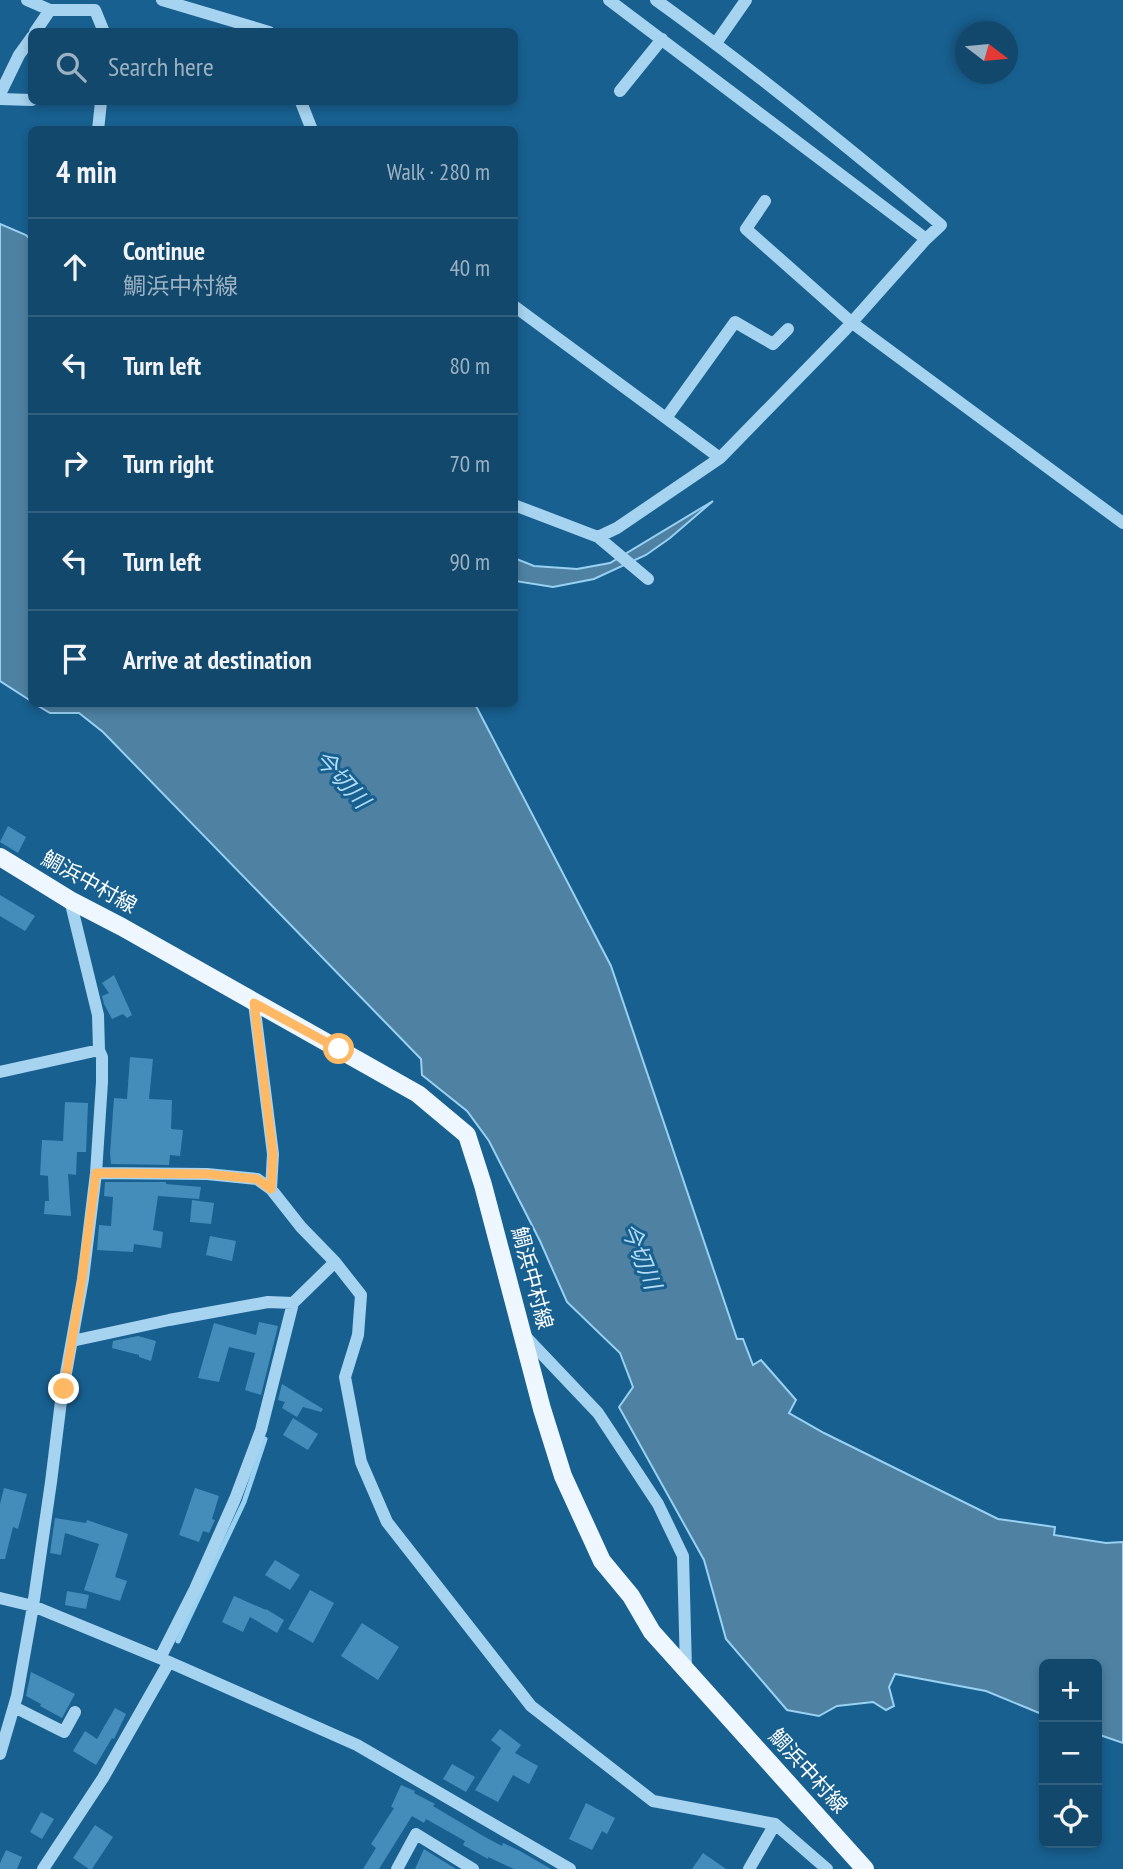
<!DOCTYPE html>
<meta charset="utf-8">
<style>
:root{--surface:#12486c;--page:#1f5274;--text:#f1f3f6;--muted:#9cb2c2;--line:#31607f}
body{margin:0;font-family:"PT Sans Narrow","Noto Sans JP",sans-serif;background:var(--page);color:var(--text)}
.controls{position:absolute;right:21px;bottom:21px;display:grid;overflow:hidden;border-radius:10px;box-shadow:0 4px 10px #0003}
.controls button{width:63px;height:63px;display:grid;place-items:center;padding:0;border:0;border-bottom:2px solid var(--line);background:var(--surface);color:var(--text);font:35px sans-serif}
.compass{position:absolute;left:955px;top:21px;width:63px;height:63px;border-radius:50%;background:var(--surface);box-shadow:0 4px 10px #0003;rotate:106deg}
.stop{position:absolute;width:21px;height:21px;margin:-16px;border:5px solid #ffb964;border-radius:50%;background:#fff}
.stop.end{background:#ffb964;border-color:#fff;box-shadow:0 2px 7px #0008}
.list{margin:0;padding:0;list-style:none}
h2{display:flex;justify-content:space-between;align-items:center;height:91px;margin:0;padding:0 28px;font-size:30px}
h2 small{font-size:23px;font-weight:400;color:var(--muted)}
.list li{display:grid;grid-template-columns:46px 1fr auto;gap:21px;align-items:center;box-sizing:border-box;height:98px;padding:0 28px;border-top:2px solid var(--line)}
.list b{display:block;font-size:26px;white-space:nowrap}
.list p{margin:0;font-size:23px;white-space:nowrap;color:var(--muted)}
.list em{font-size:23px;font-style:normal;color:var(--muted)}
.icon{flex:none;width:38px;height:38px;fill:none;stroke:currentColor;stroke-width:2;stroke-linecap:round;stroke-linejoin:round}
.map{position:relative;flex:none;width:1123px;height:1869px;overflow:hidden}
.search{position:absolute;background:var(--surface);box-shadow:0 4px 10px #0003;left:28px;top:28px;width:490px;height:77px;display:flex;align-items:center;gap:18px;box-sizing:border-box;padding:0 24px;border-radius:10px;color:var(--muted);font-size:26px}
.panel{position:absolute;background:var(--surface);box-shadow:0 4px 10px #0003;left:28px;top:126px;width:490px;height:581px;border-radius:10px}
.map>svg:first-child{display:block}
.water{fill:#4e81a2;stroke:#98d1f2;stroke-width:2}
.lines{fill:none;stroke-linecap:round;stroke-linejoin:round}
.stream{stroke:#98d1f2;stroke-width:5}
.building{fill:#448cba}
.minor{stroke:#a6d3ef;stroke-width:12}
.major{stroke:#eef7ff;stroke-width:18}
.route{stroke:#ffb964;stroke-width:9}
.labels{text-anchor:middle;stroke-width:6;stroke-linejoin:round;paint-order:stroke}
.street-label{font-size:21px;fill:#fff;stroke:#186090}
.water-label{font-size:23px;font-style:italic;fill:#b2dcf6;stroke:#186090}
</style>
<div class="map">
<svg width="1123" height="1869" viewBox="0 0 1123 1869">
<rect width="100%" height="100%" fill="#186090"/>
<path class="water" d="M 0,224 L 26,235 L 31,240 L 31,701 L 0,681 Z
M 713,501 L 670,538 L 646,555 L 594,579 L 553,587 L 515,581 L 514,558 L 534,566 L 577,569 L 610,563 Z
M 35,704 L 475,704 L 611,966 L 737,1339 L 743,1339 L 753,1365 L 761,1360 L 796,1400 L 789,1413 L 824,1433 L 998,1519 L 1055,1527 L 1054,1535 L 1106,1543 L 1123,1542 L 1123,1743 L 1097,1734 L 1097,1664 L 1044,1664 L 1044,1715 L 986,1691 L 895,1674 L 889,1687 L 894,1706 L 886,1710 L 873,1702 L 837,1706 L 819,1716 L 787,1710 L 726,1639 L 704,1560 L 619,1407 L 633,1387 L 620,1353 L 567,1302 L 540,1241 L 489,1141 L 467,1111 L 422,1075 L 421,1059 L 103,732 L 79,713 L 50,713 Z"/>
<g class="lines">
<path class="stream" d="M 178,1641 L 244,1502 L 265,1439"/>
</g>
<path class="building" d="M 8,826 L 26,837 L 18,853 L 0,842 Z
M 0,895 L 35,916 L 25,931 L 0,916 Z
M 114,975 L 132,1015 L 127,1018 L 123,1014 L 112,1019 L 104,1004 L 102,996 L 109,993 L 102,983 Z
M 130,1057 L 153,1059 L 149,1099 L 172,1100 L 171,1129 L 183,1130 L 180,1156 L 170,1155 L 169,1165 L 111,1164 L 110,1153 L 114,1098 L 127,1099 Z
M 65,1102 L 88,1103 L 86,1152 L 77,1152 L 76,1175 L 68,1174 L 71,1216 L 44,1214 L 45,1201 L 49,1201 L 48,1176 L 40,1175 L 42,1140 L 63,1141 Z
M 105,1182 L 166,1182 L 166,1184 L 201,1187 L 199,1199 L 158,1196 L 153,1230 L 163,1232 L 161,1248 L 134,1244 L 133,1252 L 97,1250 L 99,1225 L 111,1226 L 113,1197 L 104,1196 Z
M 192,1200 L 214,1203 L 211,1224 L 190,1222 Z
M 210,1236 L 236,1241 L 232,1261 L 206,1255 Z
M 259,1322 L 278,1326 L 261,1395 L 245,1390 L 255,1353 L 229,1347 L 219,1382 L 198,1378 L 214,1323 L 256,1335 Z
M 138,1336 L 156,1341 L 151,1361 L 139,1357 L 139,1355 L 112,1348 L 113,1341 Z
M 282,1384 L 323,1409 L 321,1412 L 303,1407 L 297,1417 L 282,1408 L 285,1402 L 278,1400 Z
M 293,1418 L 318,1434 L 308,1450 L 283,1435 Z
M 4,1488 L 27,1494 L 18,1529 L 13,1527 L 5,1559 L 0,1559 L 0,1504 Z
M 195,1488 L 219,1496 L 212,1519 L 215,1520 L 209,1533 L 203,1531 L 199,1542 L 179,1535 Z
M 55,1518 L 86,1523 L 87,1520 L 128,1534 L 115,1577 L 127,1581 L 120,1601 L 84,1590 L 99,1544 L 65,1533 L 61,1555 L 50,1553 Z
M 275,1560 L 300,1575 L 290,1590 L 265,1575 Z
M 310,1590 L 334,1603 L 313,1643 L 288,1629 Z
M 67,1591 L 89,1595 L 86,1609 L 65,1605 Z
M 234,1596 L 266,1610 L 266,1609 L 284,1620 L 277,1633 L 250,1617 L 243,1632 L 222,1622 Z
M 362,1623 L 399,1647 L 378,1680 L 341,1656 Z
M 31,1672 L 75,1694 L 62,1718 L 40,1706 L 41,1704 L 26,1696 Z
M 115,1708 L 126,1714 L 114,1739 L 112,1738 L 96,1765 L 73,1751 L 85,1731 L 97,1739 Z
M 500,1729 L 521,1745 L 515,1753 L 538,1766 L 529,1784 L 513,1775 L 498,1802 L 475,1790 L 501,1748 L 491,1740 Z
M 452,1764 L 475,1777 L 466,1792 L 443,1779 Z
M 401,1785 L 415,1791 L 414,1793 L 435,1804 L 433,1806 L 485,1837 L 502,1846 L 503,1843 L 520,1851 L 551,1869 L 514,1869 L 488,1857 L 488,1859 L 463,1845 L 465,1841 L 426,1819 L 424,1823 L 412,1816 L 379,1869 L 363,1869 L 376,1848 L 371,1844 L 394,1808 L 391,1807 Z
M 586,1803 L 615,1818 L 607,1834 L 602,1831 L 592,1850 L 569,1839 Z
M 41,1812 L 54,1819 L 42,1839 L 30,1832 Z
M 95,1825 L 113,1837 L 92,1869 L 89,1869 L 73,1858 Z
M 424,1849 L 427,1851 L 456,1869 L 415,1869 Z
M 6,1850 L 22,1857 L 17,1869 L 0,1869 L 0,1863 Z
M 703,1853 L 726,1869 L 692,1869 Z"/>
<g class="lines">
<path class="minor" d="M 27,0 L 50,10 L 95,10
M 162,0 L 269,32
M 656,0 C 755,71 848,147 941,225 L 926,239
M 95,10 L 104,32
M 35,32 L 50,10
M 716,43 L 746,0
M 620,91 L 662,39
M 0,94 L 19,55 L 32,37
M 0,99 L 32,100
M 301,102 L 312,130
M 98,130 L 101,102
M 765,201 L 746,229 L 851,322 L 1123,523
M 514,306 L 720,458 L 845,330 L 926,239 L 609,0
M 666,418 L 735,322 L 773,344 L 788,329
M 514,505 L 598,537 L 648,579
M 598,537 L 617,528 L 720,458
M 0,1072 L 99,1050
M 96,1173 L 207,1174 L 257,1179 L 271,1189 L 273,1154 L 254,1003
M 335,1262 L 361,1295 L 358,1335 L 345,1377 L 361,1462 L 387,1522 L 531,1706 L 653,1801 L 775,1824 L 827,1869
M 523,1334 L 598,1413 L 658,1504 L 683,1556 L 686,1669
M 72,1341 L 169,1320 L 268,1302 L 293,1303 L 335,1262 L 301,1227 L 271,1189
M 0,1598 L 33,1606 L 169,1662 L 357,1745 L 570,1869
M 160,1658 L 195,1589 L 235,1499 L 261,1430 L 293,1303
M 14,1707 L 64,1732 L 75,1712
M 0,1754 L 17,1696 L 33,1606 L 51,1482 L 61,1401 L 83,1279 L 96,1173 L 102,1082 L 102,1057 L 99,1050 L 98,1015 L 70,900
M 43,1869 L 103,1778 L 169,1662
M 397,1869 L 416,1834 L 473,1869
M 749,1869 L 775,1824"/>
<path class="major" d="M 0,857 L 70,900 L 122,927 L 418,1094 L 467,1135 L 483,1185 L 542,1409 L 563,1476 L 602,1561 L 631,1596 L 652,1632 L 865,1869"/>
</g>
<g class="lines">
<path class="route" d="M 64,1389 L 82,1279 L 96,1173 L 207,1174 L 257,1179 L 271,1189 L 273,1154 L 254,1003 L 339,1049"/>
</g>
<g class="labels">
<g class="street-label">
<text transform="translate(89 882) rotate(29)" y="7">鯛浜中村線</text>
<text transform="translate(532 1278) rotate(75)" y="7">鯛浜中村線</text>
<text transform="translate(808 1771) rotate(48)" y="7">鯛浜中村線</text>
</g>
<g class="water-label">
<text transform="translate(342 779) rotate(48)" y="8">今切川</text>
<text transform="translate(641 1256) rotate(68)" y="8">今切川</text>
</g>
</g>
</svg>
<div class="controls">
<button>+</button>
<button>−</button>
<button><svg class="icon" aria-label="locate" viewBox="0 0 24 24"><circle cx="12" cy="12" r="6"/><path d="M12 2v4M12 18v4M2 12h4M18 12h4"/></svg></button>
</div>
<svg class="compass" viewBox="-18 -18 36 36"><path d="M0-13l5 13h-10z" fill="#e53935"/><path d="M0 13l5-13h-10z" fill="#9cb2c2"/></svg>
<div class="stop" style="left:339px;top:1049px"></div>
<div class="stop end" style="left:64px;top:1389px"></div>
<div class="search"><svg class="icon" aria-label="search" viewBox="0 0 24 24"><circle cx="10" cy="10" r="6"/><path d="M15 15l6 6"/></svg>Search here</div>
<section class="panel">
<h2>4 min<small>Walk · 280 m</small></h2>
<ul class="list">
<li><svg class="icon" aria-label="ahead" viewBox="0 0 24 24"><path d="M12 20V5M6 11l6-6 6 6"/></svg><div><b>Continue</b><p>鯛浜中村線</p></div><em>40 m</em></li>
<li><svg class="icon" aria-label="left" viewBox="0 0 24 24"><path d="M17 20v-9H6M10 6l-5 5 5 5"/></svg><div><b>Turn left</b></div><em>80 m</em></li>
<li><svg class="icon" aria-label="right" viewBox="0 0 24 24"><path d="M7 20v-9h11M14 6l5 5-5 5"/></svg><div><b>Turn right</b></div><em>70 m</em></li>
<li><svg class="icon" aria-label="left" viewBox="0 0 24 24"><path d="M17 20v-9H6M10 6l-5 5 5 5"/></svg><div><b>Turn left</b></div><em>90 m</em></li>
<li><svg class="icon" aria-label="arrive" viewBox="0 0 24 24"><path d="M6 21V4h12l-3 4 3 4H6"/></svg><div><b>Arrive at destination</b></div></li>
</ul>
</section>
</div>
